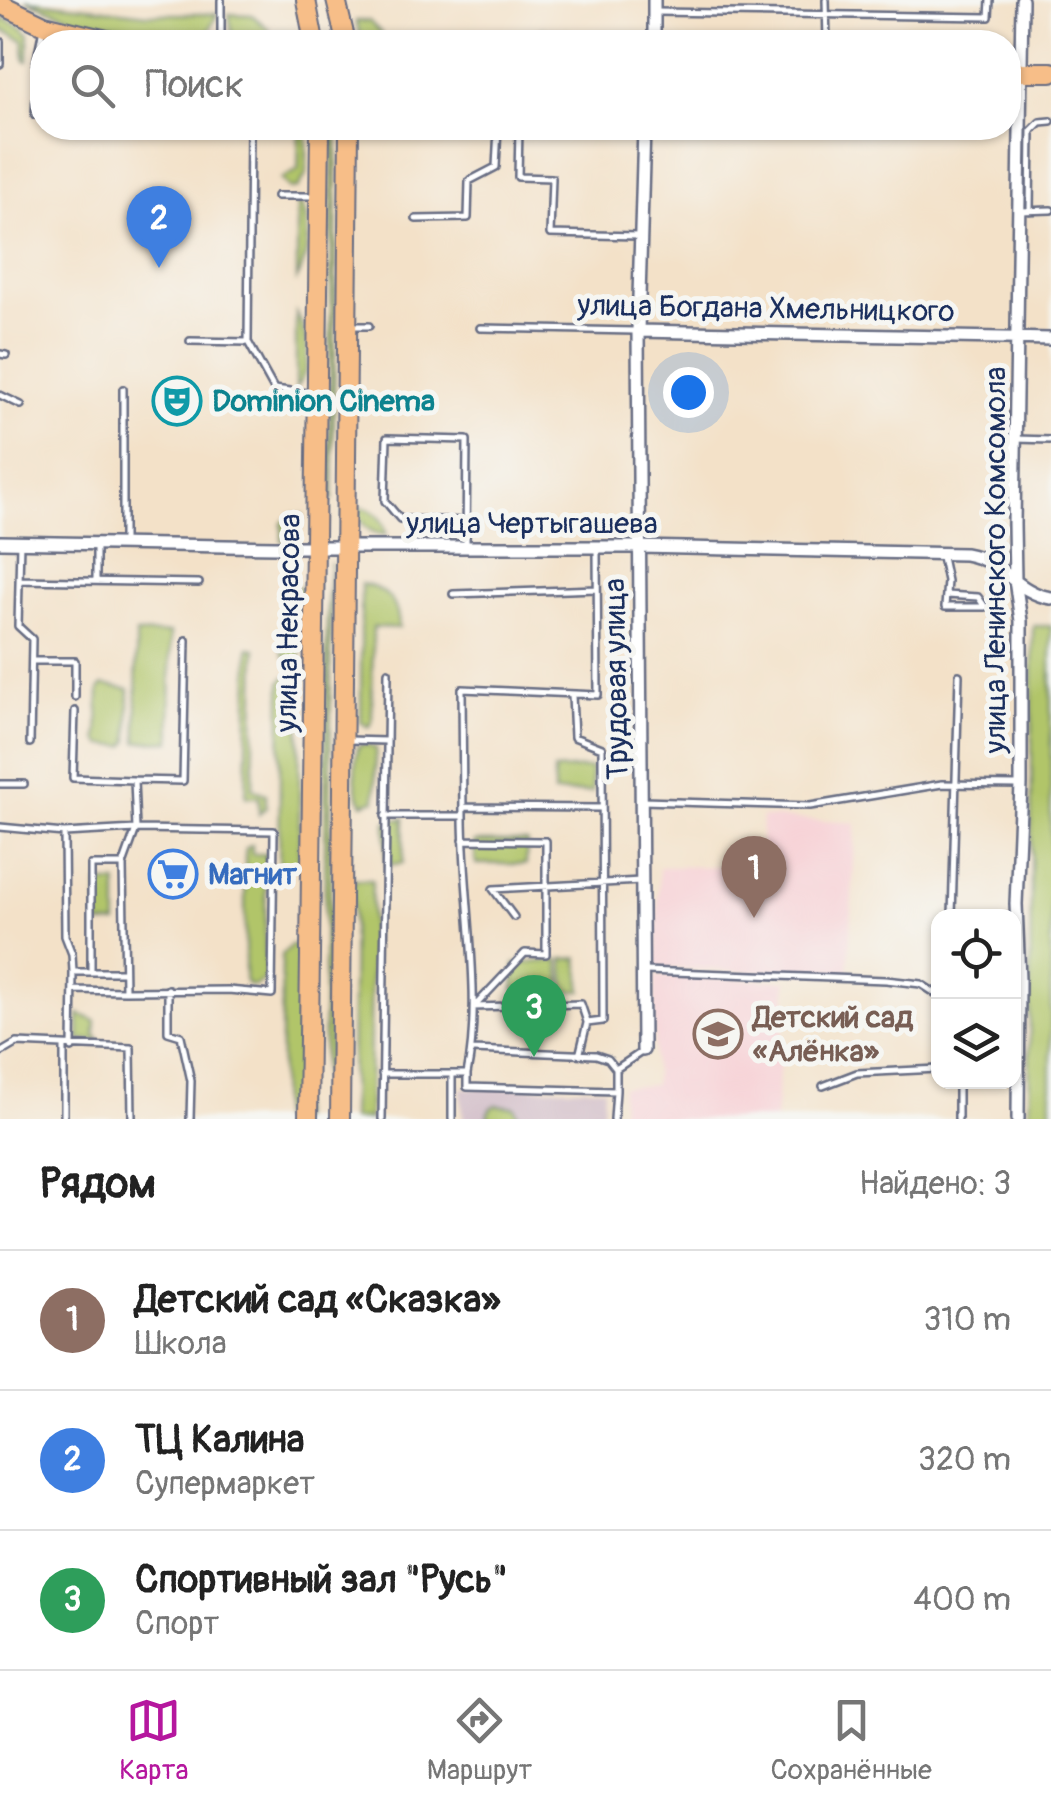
<!DOCTYPE html>
<html lang="ru">
<meta charset="utf-8">
<style>
:root{--surface:#fff;--page:#f2f2f2;--text:#222;--muted:#767676;--line:#e0e0e0;--accent:#b5179e}
body{margin:0;font-family:Pangolin,sans-serif;background:var(--page);color:var(--text)}
.controls{position:absolute;right:30px;bottom:30px;display:grid;overflow:hidden;border-radius:20px;box-shadow:0 2px 8px #0004}
.controls button{width:90px;height:90px;display:grid;place-items:center;padding:0;border:0;border-bottom:2px solid var(--line);background:var(--surface);color:var(--text);font:50px sans-serif}
.you{position:absolute;left:688px;top:392px;width:35px;height:35px;margin:-25px;border:8px solid #fff;border-radius:50%;background:#1a73e8;box-shadow:0 0 0 15px #1a73e833}
.badge{display:grid;place-items:center;width:65px;height:65px;border-radius:50%;background:var(--accent);color:#fff;font-size:32px;font-weight:700}
.pin{position:absolute;translate:-50% -82px;filter:drop-shadow(0 2px 5px #0008)}
.pin::after{content:'';position:absolute;top:52px;width:35px;height:30px;background:inherit;clip-path:polygon(0 0,100% 0,50% 100%)}
.list{margin:0;padding:0;list-style:none}
h2{display:flex;justify-content:space-between;align-items:center;height:130px;margin:0;padding:0 40px;font-size:42px}
h2 small{font-size:32px;font-weight:400;color:var(--muted)}
.list li{display:grid;grid-template-columns:65px 1fr auto;gap:30px;align-items:center;box-sizing:border-box;height:140px;padding:0 40px;border-top:2px solid var(--line)}
.list b{display:block;font-size:38px;white-space:nowrap}
.list p{margin:0;font-size:32px;white-space:nowrap;color:var(--muted)}
.list em{font-size:32px;font-style:normal;color:var(--muted)}
.icon{flex:none;width:55px;height:55px;fill:none;stroke:currentColor;stroke-width:2;stroke-linecap:round;stroke-linejoin:round}
.map{position:relative;flex:none;width:1051px;height:1119px;overflow:hidden}
.search{position:absolute;background:var(--surface);box-shadow:0 2px 8px #0004;left:30px;right:30px;top:30px;height:110px;display:flex;align-items:center;gap:25px;box-sizing:border-box;padding:0 35px;border-radius:40px;color:var(--muted);font-size:38px}
.sheet{height:550px;background:var(--surface)}
nav{display:flex;justify-content:space-around;align-items:center;box-sizing:border-box;height:140px;border-top:2px solid var(--line);background:var(--surface);font-size:28px;color:var(--muted)}
nav a{display:grid;justify-items:center;gap:5px}
nav .on{color:var(--accent)}
.map>svg:first-child{display:block}
.built{fill:#f7cfd4}
.industrial{fill:#d2bdc8}
.green{fill:#b1c569;stroke:#667a64;stroke-width:2.5}
.lines{fill:none;stroke-linecap:round;stroke-linejoin:round}
.service-casing{stroke:#676d83;stroke-width:10}
.minor-casing{stroke:#676d83;stroke-width:16}
.primary-casing{stroke:#676d83;stroke-width:22}
.service{stroke:#fff;stroke-width:5}
.minor{stroke:#fff;stroke-width:11}
.primary{stroke:#f7be88;stroke-width:18}
.labels{text-anchor:middle;stroke-width:10;stroke-linejoin:round;paint-order:stroke}
.street-label{font-size:30px;fill:#1b2f5e;stroke:#f6f6f2}
.culture-label{font-size:30px;font-weight:bold;fill:#0d838f;stroke:#f6f6f2;text-anchor:start}
.shop-label{font-size:30px;font-weight:bold;fill:#366cbe;stroke:#f6f6f2;text-anchor:start}
.education-label{font-size:30px;font-weight:bold;fill:#785e54;stroke:#f6f6f2;text-anchor:start}
</style>
<div class="map">
<svg width="1051" height="1119" viewBox="0 0 1051 1119">
<rect width="100%" height="100%" fill="#f6f6f2"/>
<filter id="ink" filterUnits="userSpaceOnUse"><feTurbulence type="fractalNoise" baseFrequency=".01" numOctaves="2"/><feDisplacementMap in="SourceGraphic" scale="20" xChannelSelector="R" yChannelSelector="G"/><feConvolveMatrix kernelMatrix="1 2 1 2 8 2 1 2 1" color-interpolation-filters="sRGB"/></filter>
<filter id="wash" filterUnits="userSpaceOnUse"><feTurbulence type="fractalNoise" baseFrequency=".0048" numOctaves="4" result="noise"/><feDisplacementMap in="SourceGraphic" scale="40" xChannelSelector="R" yChannelSelector="G"/><feGaussianBlur stdDeviation="2.25" result="paint"/><feColorMatrix in="noise" values="0 0 0 0 0 0 0 0 0 0 0 0 0 0 0 0 0 1.4 0 .05"/><feComposite in="paint" operator="in"/></filter>
<g filter="url(#wash)">
<rect width="100%" height="100%" fill="#f3e1c8"/>
<path class="built" d="M 762,817 L 856,823 L 848,975 L 656,968 L 659,867 L 760,866 Z
M 655,976 L 787,981 L 775,1119 L 621,1119 L 622,1087 L 654,1085 Z"/>
<path class="industrial" d="M 461,1088 L 604,1088 L 603,1119 L 463,1119 Z"/>
<path class="green" d="M 26,0 L 147,14 L 217,14 L 209,31 L 197,36 L 78,20 Z
M 229,14 L 252,15 L 269,29 L 268,41 L 239,39 L 232,34 Z
M 0,17 L 22,27 L 29,34 L 28,61 L 25,60 L 23,40 L 0,29 Z
M 356,21 L 369,21 L 382,34 L 382,42 L 362,42 Z
M 542,29 L 568,31 L 570,38 L 558,42 L 540,42 L 534,33 Z
M 299,128 L 307,128 L 307,173 L 298,188 L 290,189 L 281,179 L 298,170 Z
M 333,128 L 337,128 L 337,152 L 333,499 L 329,499 Z
M 297,200 C 314,217 307,262 297,279 Z
M 296,313 C 307,329 313,371 296,387 Z
M 358,507 C 373,508 385,519 386,535 C 369,533 358,524 358,507 Z
M 292,514 L 303,515 C 302,529 296,537 282,541 L 282,522 Z
M 331,563 L 330,1075 L 329,1119 L 323,1119 L 327,608 Z
M 361,584 C 386,588 399,603 399,628 L 373,627 L 372,723 L 369,727 L 361,722 Z
M 291,587 L 301,587 L 300,656 L 285,658 L 282,649 L 290,647 Z
M 1033,626 L 1051,626 L 1051,1119 L 1029,1119 Z
M 170,633 L 171,741 L 137,742 L 136,634 Z
M 249,648 L 256,649 L 253,789 L 266,794 L 266,807 L 259,814 L 259,797 L 246,797 Z
M 285,677 L 298,679 L 300,685 L 299,867 L 279,866 L 281,682 Z
M 103,685 L 129,689 L 129,742 L 125,746 L 102,745 L 98,740 L 99,690 Z
M 365,744 L 376,748 L 375,800 L 363,804 C 353,789 354,764 358,746 Z
M 591,768 L 592,792 L 554,793 L 554,770 Z
M 404,818 L 403,863 L 386,865 L 386,822 Z
M 474,842 L 527,842 L 526,864 L 476,864 Z
M 252,845 L 252,854 L 266,854 L 265,979 L 255,986 L 248,985 L 245,979 L 245,856 L 246,848 Z
M 353,880 L 372,880 L 369,1119 L 351,1119 Z
M 99,883 L 117,883 L 117,924 L 98,924 Z
M 291,945 L 296,946 L 300,960 L 299,1119 L 280,1119 L 282,955 Z
M 578,958 L 582,991 L 566,991 L 563,959 Z
M 559,960 L 563,992 L 514,989 L 515,964 Z
M 79,1014 L 96,1021 L 95,1033 L 99,1040 L 79,1040 Z
M 496,1105 L 515,1107 L 520,1119 L 487,1119 L 489,1110 Z"/>
</g>
<g filter="url(#ink)">
<g class="lines">
<g class="service-casing">
<path id="service" d="M 826,0 L 827,42
M 656,12 L 989,17 L 990,0
M 0,41 L 0,64
M 221,42 L 221,0
M 36,95 L 36,64 L 43,28
M 35,115 L 36,95 L 42,95
M 519,128 L 518,177 L 552,178 L 550,234 L 638,236
M 277,196 L 314,196
M 1020,211 L 1051,210
M 1030,211 L 1031,131 L 1040,122 L 1051,121
M 416,219 L 468,218 L 469,181 L 496,167 L 498,128
M 352,326 L 369,326
M 480,328 L 635,331
M 190,341 L 248,342 L 274,389 L 315,394
M 248,342 L 250,128
M 0,354 L 6,355
M 0,395 L 21,405
M 1016,439 L 1051,440
M 123,541 L 123,389
M 20,542 L 18,626 L 32,639 L 30,743
M 466,545 L 467,440 L 387,438 L 385,501 L 400,519 L 466,521
M 942,557 L 947,581 L 945,607 L 985,607 L 978,597 L 946,595
M 19,580 L 199,583
M 96,581 L 96,544
M 453,594 L 597,589
M 32,661 L 75,661 L 75,697
M 572,695 L 574,737 L 602,748 L 603,1021 L 587,1023 L 580,1052
M 349,740 L 386,741
M 134,780 L 183,781 L 186,640
M 0,784 L 24,784
M 643,801 L 810,806 L 942,784 L 1018,785
M 463,807 L 602,808
M 463,816 L 462,689 L 598,695 L 597,550
M 0,827 L 64,833 L 136,829 L 274,831 L 272,994 L 228,990 L 125,991 L 123,865 L 136,829 L 134,780 L 73,778 L 75,711
M 64,833 L 65,936 L 72,954 L 73,972 L 72,1048
M 463,840 L 546,841 L 546,954 L 525,953 L 474,1007
M 952,916 L 959,675
M 514,917 L 493,889 L 641,881
M 91,971 L 91,865 L 123,865
M 645,971 L 886,980 L 921,984 L 938,995
M 73,972 L 124,972
M 168,989 L 168,1032 L 181,1036 L 191,1081 L 190,1119
M 73,990 L 125,991
M 473,1007 L 581,1004 L 587,1022
M 0,1053 L 17,1043 L 131,1048 L 132,1119
M 616,1069 L 643,1051
M 382,1074 L 467,1074 C 483,997 463,897 463,816 L 385,816
M 452,1074 L 452,1119
M 467,1074 L 467,1087 L 616,1091 L 616,1069 L 608,1059 L 596,1055 L 473,1050
M 823,1086 L 857,1073 L 938,1069
M 64,1119 L 64,1047
M 382,1119 L 388,672
M 614,1119 L 616,1091
M 958,1119 L 958,1082"/>
</g>
<g class="minor-casing">
<path id="minor" d="M 654,42 L 654,0
M 638,331 L 1051,339
M 0,542 L 277,547 L 640,547 L 965,554 C 1003,560 1016,593 1051,598
M 643,1050 L 638,331 L 644,128
M 1018,1119 L 1019,980 L 1016,904 L 1021,785 L 1021,621 L 1015,580 L 1014,524 L 1022,0"/>
</g>
<g class="primary-casing">
<path id="primary" d="M 306,0 L 314,42
M 336,0 L 346,42
M 0,4 L 44,25 L 115,42
M 1008,72 L 1051,72
M 308,1119 L 320,128
M 340,1119 L 349,128"/>
</g>
<use href="#service" class="service"/>
<use href="#minor" class="minor"/>
<use href="#primary" class="primary"/>
</g>
</g>
<defs>
<g id="theatre-ring" transform="scale(2.5)"><circle r="9.5" fill="#f6f6f2" stroke="#0f9aa8" stroke-width="1.5"/><path d="M-5-5.5Q0-4 5-5.5V0Q5 5 0 6Q-5 5-5 0ZM-3.3-2.5H-1v1.5H-3.3ZM1-2.5H3.3v1.5H1ZM-2.8 1Q0 5.5 2.8 1Z" fill="#0f9aa8"/></g>
<g id="supermarket-ring" transform="scale(2.5)"><circle r="9.5" fill="#f6f6f2" stroke="#3f7fe0" stroke-width="1.5"/><path d="M-6-5.5h2.5l.6 2H6L4.5 2H-2.5L-4.4-4H-6ZM-1.5 3.2a1.3 1.3 0 1 0 .1 0ZM3 3.2a1.3 1.3 0 1 0 .1 0Z" fill="#3f7fe0"/></g>
<g id="school-ring" transform="scale(2.5)"><circle r="9.5" fill="#f6f6f2" stroke="#8d6e63" stroke-width="1.5"/><path d="M0-5L7-2L0 1L-7-2ZM-4 1L0 2.5L4 1V4Q0 6-4 4Z" fill="#8d6e63"/></g>
</defs>
<g fill-rule="evenodd">
<use href="#theatre-ring" x="177" y="401"/>
<use href="#supermarket-ring" x="173" y="874"/>
<use href="#school-ring" x="718" y="1034"/>
</g>
<g class="labels">
<g class="street-label">
<text transform="translate(766 308) rotate(1)" y="10">улица Богдана Хмельницкого</text>
<text x="532" y="533">улица Чертыгашева</text>
<text transform="translate(995 560) rotate(-90)" y="10">улица Ленинского Комсомола</text>
<text transform="translate(288 623) rotate(-89)" y="10">улица Некрасова</text>
<text transform="translate(616 679) rotate(-91)" y="10">Трудовая улица</text>
</g>
<g class="culture-label">
<text x="212" y="411">Dominion Cinema</text>
</g>
<g class="shop-label">
<text x="208" y="884">Магнит</text>
</g>
<g class="education-label">
<text x="753" y="1027">Детский сад<tspan x="753" dy="34">«Алёнка»</tspan></text>
</g>
</g>
</svg>
<div class="controls">
<button><svg class="icon" aria-label="locate" viewBox="0 0 24 24"><circle cx="12" cy="12" r="6"/><path d="M12 2v4M12 18v4M2 12h4M18 12h4"/></svg></button>
<button><svg class="icon" aria-label="layers" viewBox="0 0 24 24"><path d="M12 4l9 5-9 5-9-5zM3 14l9 5 9-5"/></svg></button>
</div>
<div class="you"></div>
<div class="pin badge" style="left:754px;top:918px;background:#8d6e63">1</div>
<div class="pin badge" style="left:159px;top:268px;background:#3f7fe0">2</div>
<div class="pin badge" style="left:534px;top:1057px;background:#2e9e5b">3</div>
<div class="search"><svg class="icon" aria-label="search" viewBox="0 0 24 24"><circle cx="10" cy="10" r="6"/><path d="M15 15l6 6"/></svg>Поиск</div>
</div>
<section class="sheet">
<h2>Рядом<small>Найдено: 3</small></h2>
<ul class="list">
<li><span class="badge" style="background:#8d6e63">1</span><div><b>Детский сад «Сказка»</b><p>Школа</p></div><em>310 m</em></li>
<li><span class="badge" style="background:#3f7fe0">2</span><div><b>ТЦ Калина</b><p>Супермаркет</p></div><em>320 m</em></li>
<li><span class="badge" style="background:#2e9e5b">3</span><div><b>Спортивный зал &quot;Русь&quot;</b><p>Спорт</p></div><em>400 m</em></li>
</ul>
</section>
<nav>
<a class="on"><svg class="icon" aria-label="map" viewBox="0 0 24 24"><path d="M3 6l6-2 6 2 6-2v14l-6 2-6-2-6 2zM9 4v14M15 6v14"/></svg>Карта</a>
<a><svg class="icon" aria-label="directions" viewBox="0 0 24 24"><path d="M12 3l9 9-9 9-9-9zM9 14v-3h6M13 9l2 2-2 2"/></svg>Маршрут</a>
<a><svg class="icon" aria-label="saved" viewBox="0 0 24 24"><path d="M7 4h10v16l-5-4-5 4z"/></svg>Сохранённые</a>
</nav>
